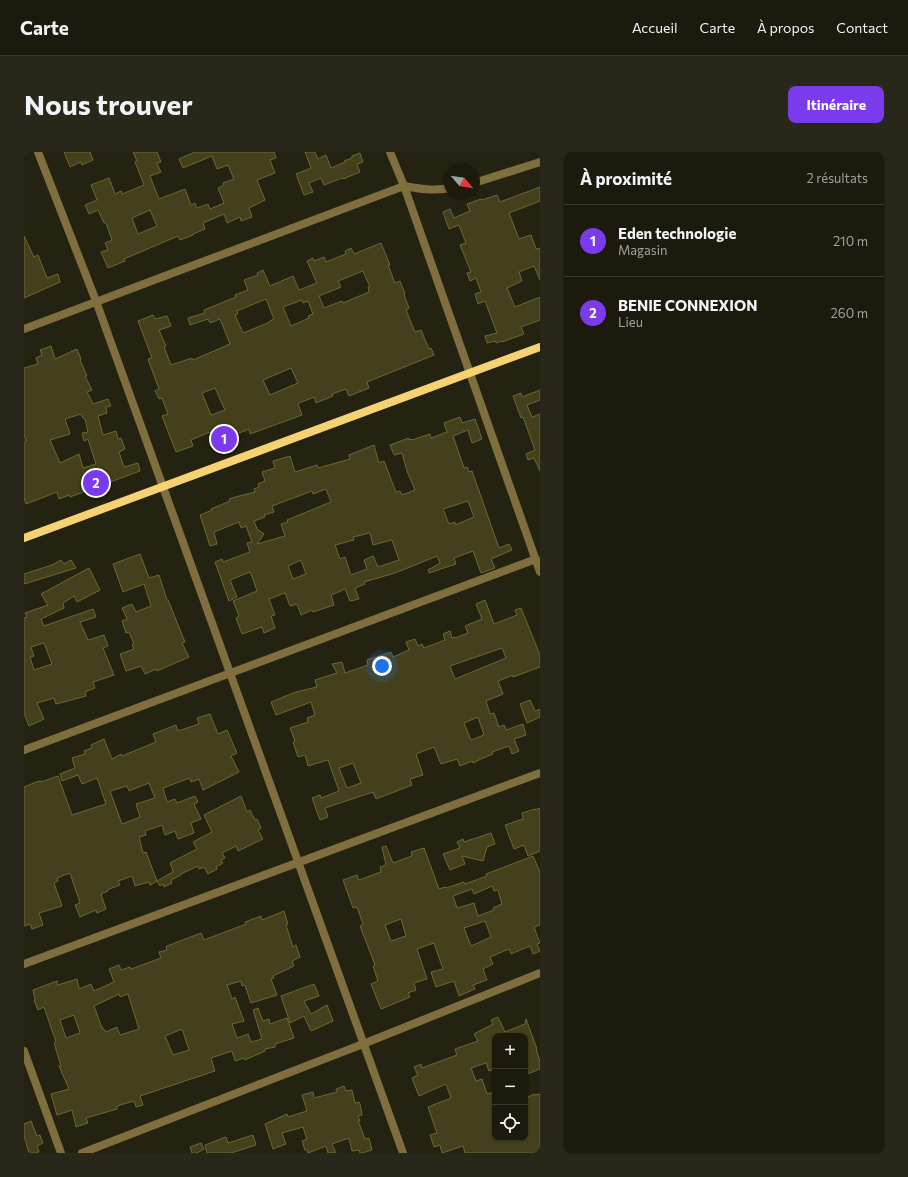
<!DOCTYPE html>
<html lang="fr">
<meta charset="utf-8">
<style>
:root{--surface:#1b1a0c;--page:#28271a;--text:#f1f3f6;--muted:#a0a19d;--line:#39382d;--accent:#7c3aed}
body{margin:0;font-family:Commissioner,sans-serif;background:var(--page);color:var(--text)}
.controls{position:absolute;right:12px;bottom:12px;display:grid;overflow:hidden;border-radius:8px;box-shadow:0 1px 3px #0004}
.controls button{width:36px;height:36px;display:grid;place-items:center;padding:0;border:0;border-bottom:1px solid var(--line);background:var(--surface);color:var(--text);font:20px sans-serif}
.compass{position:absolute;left:420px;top:12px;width:36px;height:36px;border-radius:50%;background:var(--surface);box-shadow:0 1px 3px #0004;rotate:119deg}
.you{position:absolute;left:358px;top:514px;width:14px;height:14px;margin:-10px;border:3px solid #fff;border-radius:50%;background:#1a73e8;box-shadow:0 0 0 6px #1a73e833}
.badge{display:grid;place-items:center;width:26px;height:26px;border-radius:50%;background:var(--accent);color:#fff;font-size:13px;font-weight:700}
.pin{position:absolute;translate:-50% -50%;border:2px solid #fff;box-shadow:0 1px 4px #0006}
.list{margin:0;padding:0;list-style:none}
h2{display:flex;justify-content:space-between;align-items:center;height:52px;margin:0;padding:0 16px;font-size:17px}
h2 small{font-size:13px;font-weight:400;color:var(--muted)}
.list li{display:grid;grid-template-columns:26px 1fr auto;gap:12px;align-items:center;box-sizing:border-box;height:72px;padding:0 16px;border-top:1px solid var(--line)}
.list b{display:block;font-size:15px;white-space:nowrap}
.list p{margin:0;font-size:13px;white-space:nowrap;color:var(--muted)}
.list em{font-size:13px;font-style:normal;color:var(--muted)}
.icon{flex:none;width:22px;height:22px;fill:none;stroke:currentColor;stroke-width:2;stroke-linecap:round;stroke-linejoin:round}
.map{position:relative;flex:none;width:516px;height:1001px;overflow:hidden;border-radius:8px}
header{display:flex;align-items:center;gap:24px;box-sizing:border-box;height:56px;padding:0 20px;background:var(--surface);border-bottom:1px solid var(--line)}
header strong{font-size:19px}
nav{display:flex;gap:22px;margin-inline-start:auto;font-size:14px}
.intro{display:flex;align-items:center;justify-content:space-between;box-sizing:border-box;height:96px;padding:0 24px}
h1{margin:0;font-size:28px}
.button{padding:10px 18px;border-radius:8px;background:var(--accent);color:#fff;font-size:14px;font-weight:700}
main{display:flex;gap:24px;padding:0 24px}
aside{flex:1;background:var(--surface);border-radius:8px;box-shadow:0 1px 3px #0004}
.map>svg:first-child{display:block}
.building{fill:#44401d;stroke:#6e6831;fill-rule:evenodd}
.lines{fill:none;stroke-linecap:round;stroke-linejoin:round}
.street{stroke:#806f3e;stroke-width:8}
.secondary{stroke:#f6d273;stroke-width:8}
</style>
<header>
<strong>Carte</strong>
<nav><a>Accueil</a><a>Carte</a><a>À propos</a><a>Contact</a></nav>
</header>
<div class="intro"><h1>Nous trouver</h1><a class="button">Itinéraire</a></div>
<main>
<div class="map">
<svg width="516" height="1001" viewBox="0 0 516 1001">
<rect width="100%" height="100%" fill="#242210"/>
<path class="building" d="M 40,0 L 66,0 L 69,8 L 58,13 L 57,10 L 46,15 Z
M 109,0 L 133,0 L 137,10 L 133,11 L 137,20 L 126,24 L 135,47 L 161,37 L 167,53 L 171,51 L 173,56 L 184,52 L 186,57 L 200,51 L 194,36 L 200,33 L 199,31 L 210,27 L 204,13 L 193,17 L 188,4 L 159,16 L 155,7 L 171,0 L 250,0 L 252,6 L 246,8 L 251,21 L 233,28 L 241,48 L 225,56 L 228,65 L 217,69 L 216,65 L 203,71 L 200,62 L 179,71 L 181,77 L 169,82 L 169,83 L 156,88 L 154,84 L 100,107 L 101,109 L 84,116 L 77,100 L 84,98 L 81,91 L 88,88 L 82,71 L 80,71 L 74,58 L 65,62 L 61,53 L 73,48 L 67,33 L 85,26 L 91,42 L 97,39 L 98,42 L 120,33 L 111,10 L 113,9 ZM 126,58 L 133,74 L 114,82 L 108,66 Z
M 281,0 L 291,0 L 294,7 L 302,3 L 307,16 L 321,10 L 320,9 L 328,6 L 328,4 L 336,1 L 339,10 L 333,12 L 336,20 L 319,27 L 318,26 L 300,33 L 297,26 L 285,31 L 289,40 L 280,43 L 272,22 L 287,16 Z
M 516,35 L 516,49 L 485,61 L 495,87 L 507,83 L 512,97 L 516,96 L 516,128 L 510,114 L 495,120 L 498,129 L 483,136 L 491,155 L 516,145 L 516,168 L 497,175 L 500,182 L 478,190 L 477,189 L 472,191 L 471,189 L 463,191 L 461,184 L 473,181 L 461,149 L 454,152 L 451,142 L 457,140 L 452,126 L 446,129 L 443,121 L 447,120 L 436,93 L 442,91 L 435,73 L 425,77 L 419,60 L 426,57 L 430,66 L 446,59 L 443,52 L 457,47 L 458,48 L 473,43 L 476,50 Z
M 0,84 L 10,105 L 14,103 L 23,126 L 34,122 L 36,130 L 0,146 Z
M 357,91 L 366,113 L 364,113 L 371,131 L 376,129 L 381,142 L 380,143 L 385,156 L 382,158 L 391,180 L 397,178 L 405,197 L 407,196 L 410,203 L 343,230 L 345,236 L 325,244 L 322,237 L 308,242 L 309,244 L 292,251 L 290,245 L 275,251 L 274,252 L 278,263 L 226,282 L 225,277 L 208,284 L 210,289 L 193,296 L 186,280 L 167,288 L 169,294 L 152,300 L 138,264 L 144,262 L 138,246 L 135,247 L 131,239 L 135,237 L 124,207 L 128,206 L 114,169 L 129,163 L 131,167 L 143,164 L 147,174 L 135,178 L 142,194 L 140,195 L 147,213 L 168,206 L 169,208 L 206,192 L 196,167 L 186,171 L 184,167 L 166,173 L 164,166 L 181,161 L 180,158 L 212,145 L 211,143 L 224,138 L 220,128 L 234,123 L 233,121 L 239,118 L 246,134 L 269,124 L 275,138 L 293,131 L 283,109 L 289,106 L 290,109 L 300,105 L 302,110 L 322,102 L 321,99 L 327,96 L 330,102 ZM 339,119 L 346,135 L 344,135 L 345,140 L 319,151 L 318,149 L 300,156 L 295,144 L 317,135 L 314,129 ZM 242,147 L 250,167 L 246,169 L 246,170 L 219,181 L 211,163 L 214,162 L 213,159 ZM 278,148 L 279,151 L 284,149 L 289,162 L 284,164 L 285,166 L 267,174 L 259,155 ZM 267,216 L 274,231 L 246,243 L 239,228 ZM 191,236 L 201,258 L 187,263 L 178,241 Z
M 27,194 L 31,207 L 53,197 L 57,207 L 56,208 L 63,224 L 61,224 L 68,238 L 63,240 L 69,252 L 84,247 L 87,254 L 82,255 L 83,261 L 74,264 L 79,283 L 92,279 L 94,287 L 97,286 L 101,297 L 95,300 L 100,315 L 114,311 L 116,319 L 46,345 L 45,343 L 35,347 L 33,340 L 2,352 L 0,346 L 0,290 L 2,289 L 0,283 L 0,216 L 14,212 L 12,206 L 18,203 L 16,198 ZM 57,262 L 59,266 L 61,267 L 64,280 L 58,281 L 60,289 L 64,287 L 72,312 L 59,316 L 55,302 L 36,311 L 26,288 L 46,282 L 41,267 Z
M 516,238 L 516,248 L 503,253 L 508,265 L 516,262 L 516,319 L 510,306 L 504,308 L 502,302 L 511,298 L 499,265 L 497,266 L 489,244 L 497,241 L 498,245 Z
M 436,265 L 438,271 L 451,267 L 458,287 L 448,291 L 444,278 L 429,284 L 440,316 L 443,315 L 445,320 L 448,319 L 475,396 L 485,392 L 488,398 L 467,407 L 471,416 L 457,421 L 449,399 L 430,406 L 432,412 L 405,421 L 404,418 L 416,411 L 413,404 L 371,421 L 340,430 L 341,432 L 331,436 L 335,447 L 326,449 L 321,437 L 307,443 L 310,453 L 289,460 L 288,458 L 277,463 L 273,452 L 266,454 L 261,441 L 245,447 L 251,463 L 247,464 L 251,476 L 240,481 L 238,475 L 218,482 L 212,466 L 215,464 L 209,449 L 233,439 L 229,427 L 226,420 L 206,428 L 213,445 L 205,449 L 191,410 L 198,407 L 199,410 L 226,400 L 223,391 L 228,390 L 222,374 L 217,376 L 215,370 L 190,380 L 193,392 L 186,394 L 176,363 L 188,358 L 187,357 L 206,349 L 205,347 L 211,345 L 231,340 L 230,337 L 235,335 L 234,332 L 241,329 L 238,320 L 251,316 L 249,309 L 266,304 L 271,320 L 293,313 L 294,316 L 326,307 L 325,303 L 350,293 L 355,311 L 360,309 L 372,340 L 376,339 L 378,343 L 391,338 L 383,319 L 378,301 L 370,303 L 366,293 L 385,286 L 385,288 L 388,287 L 388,288 L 406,282 L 407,286 L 423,280 L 420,271 ZM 302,337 L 307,350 L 263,368 L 264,370 L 257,372 L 261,384 L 233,392 L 240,382 L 233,377 L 230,369 L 241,365 L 240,363 L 250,360 L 248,354 L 288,339 L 289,342 ZM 444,349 L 450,365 L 431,373 L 431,370 L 425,372 L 419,357 ZM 346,381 L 349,393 L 368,388 L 375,408 L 354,415 L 349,404 L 340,408 L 343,417 L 327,423 L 321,405 L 316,407 L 311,393 L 330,388 L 329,385 ZM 277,408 L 282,422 L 269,427 L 264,414 Z
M 116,402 L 125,426 L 135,423 L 143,448 L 144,448 L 161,490 L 158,491 L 165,505 L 133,519 L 132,517 L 121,522 L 117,514 L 102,519 L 96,502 L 110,497 L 108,493 L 110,492 L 105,480 L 102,481 L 98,469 L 103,467 L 98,456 L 108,452 L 112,460 L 127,454 L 120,432 L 99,440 L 89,412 Z
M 37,408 L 40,412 L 47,408 L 52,416 L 0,432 L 0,422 L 28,413 Z
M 65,416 L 76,438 L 53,450 L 50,444 L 39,451 L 40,456 L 17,467 L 20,474 L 69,457 L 72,465 L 56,470 L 64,488 L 80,483 L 84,494 L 79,496 L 90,523 L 69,530 L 71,536 L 61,540 L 62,544 L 32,552 L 30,546 L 13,551 L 20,567 L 5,574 L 0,562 L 0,466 L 3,465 L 1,461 L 24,453 L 17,442 ZM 20,491 L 28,512 L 10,518 L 6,505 L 10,504 L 7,495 Z
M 461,448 L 470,472 L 493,463 L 491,458 L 497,456 L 516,503 L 516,515 L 489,525 L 489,523 L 474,529 L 479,542 L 462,549 L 466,562 L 470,561 L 475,575 L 480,573 L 482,578 L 499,572 L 502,583 L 490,587 L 495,599 L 488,602 L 485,594 L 468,600 L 469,602 L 457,607 L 449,611 L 448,609 L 436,614 L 433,607 L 417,612 L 410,595 L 392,602 L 399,623 L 386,627 L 388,633 L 352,647 L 349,640 L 301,656 L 304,665 L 296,668 L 288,646 L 296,643 L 297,646 L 315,639 L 304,608 L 284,614 L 281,603 L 274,605 L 269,590 L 271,589 L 266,576 L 284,570 L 283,566 L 291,563 L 287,550 L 252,563 L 247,550 L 272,540 L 293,535 L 291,528 L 313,521 L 308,512 L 318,510 L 321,521 L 344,513 L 343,508 L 367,500 L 369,505 L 385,498 L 382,490 L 391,487 L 394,494 L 398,492 L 400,496 L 421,488 L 419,482 L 426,479 L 428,486 L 431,485 L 431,486 L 444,481 L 441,474 L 458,467 L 452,452 ZM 478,496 L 482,506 L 431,527 L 426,514 ZM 454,565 L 460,583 L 447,588 L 440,571 ZM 329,611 L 337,631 L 323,636 L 315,616 Z
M 506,548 L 511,559 L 516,557 L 516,565 L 503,571 L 496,552 Z
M 186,562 L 194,582 L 203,578 L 213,601 L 207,604 L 215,620 L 179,638 L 175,627 L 167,630 L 166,626 L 139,636 L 143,650 L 151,647 L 153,651 L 171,644 L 174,650 L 170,652 L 177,667 L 167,671 L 170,681 L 154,687 L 151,679 L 141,683 L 138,673 L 121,679 L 122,683 L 115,685 L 119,701 L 122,700 L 133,729 L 149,720 L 148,718 L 149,718 L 146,711 L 173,697 L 169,690 L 188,680 L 180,663 L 217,644 L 223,660 L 226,658 L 231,668 L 233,667 L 237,676 L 234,678 L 239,687 L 214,699 L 212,694 L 198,701 L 201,706 L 197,708 L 199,711 L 192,715 L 193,717 L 184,722 L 180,715 L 175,717 L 174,714 L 157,722 L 157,723 L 147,728 L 148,731 L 140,735 L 139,732 L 136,734 L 133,729 L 126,733 L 125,730 L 111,734 L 108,724 L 94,729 L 96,733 L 83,738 L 84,739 L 77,742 L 82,757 L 73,761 L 72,758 L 56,765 L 51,753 L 56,751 L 46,721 L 33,726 L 34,729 L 30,731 L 38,754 L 15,761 L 19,773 L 8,777 L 6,772 L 0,774 L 0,635 L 12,630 L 17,629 L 17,630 L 34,624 L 48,663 L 82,652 L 73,626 L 58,632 L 54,623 L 38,629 L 36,622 L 51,616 L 48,606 L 61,602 L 60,599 L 68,596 L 67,593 L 80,587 L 88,607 L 97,602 L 98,604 L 132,590 L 129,582 L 152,573 L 154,579 L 175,572 L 173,566 ZM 125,631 L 131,646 L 112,652 L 116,665 L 98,672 L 86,639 L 103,634 L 105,639 Z
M 516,656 L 516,699 L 504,704 L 500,693 L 490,697 L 481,673 L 499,667 L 498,661 L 511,657 L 511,658 Z
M 467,681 L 471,692 L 463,695 L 459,709 L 438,704 L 441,712 L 426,718 L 419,702 L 436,696 L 433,690 L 439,687 L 440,690 Z
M 362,694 L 369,711 L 388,704 L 387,700 L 400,696 L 415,737 L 421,735 L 422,736 L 440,730 L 441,732 L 463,724 L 462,722 L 509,704 L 516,720 L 516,773 L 510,775 L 516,791 L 513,792 L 516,799 L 509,802 L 506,794 L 487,802 L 485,797 L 466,805 L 469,812 L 459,817 L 463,828 L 449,833 L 451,837 L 435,844 L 430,829 L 412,835 L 407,820 L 419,817 L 410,791 L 393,797 L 403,827 L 390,831 L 392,838 L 384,841 L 386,845 L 357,857 L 347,832 L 354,829 L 349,814 L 351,813 L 336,774 L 339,772 L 333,755 L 329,756 L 319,728 L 333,723 L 335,728 L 357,720 L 356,715 L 362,713 L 358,695 ZM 468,734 L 470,739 L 474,738 L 478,752 L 469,756 L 470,758 L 454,764 L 450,751 L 433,756 L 429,744 L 448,737 L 450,742 ZM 377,767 L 382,784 L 367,789 L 361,773 ZM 461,769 L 467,785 L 447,794 L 440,776 Z
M 260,759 L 264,772 L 262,773 L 269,795 L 272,793 L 276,805 L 268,809 L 270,814 L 249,824 L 250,826 L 247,827 L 253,843 L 227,851 L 221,833 L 218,834 L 217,829 L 203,833 L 208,847 L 211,845 L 220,869 L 208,872 L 213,886 L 224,882 L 227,890 L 238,887 L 229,858 L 234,856 L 239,869 L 245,867 L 246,872 L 263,866 L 270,886 L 251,892 L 251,895 L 241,897 L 241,899 L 221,908 L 220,906 L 211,909 L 208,899 L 187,906 L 191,919 L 116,944 L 119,953 L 112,955 L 110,949 L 93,954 L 93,957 L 62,966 L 64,971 L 52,975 L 48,958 L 33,963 L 27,942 L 45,937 L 35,914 L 37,914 L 30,891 L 32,890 L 20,855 L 14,858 L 10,848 L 11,847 L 9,838 L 33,829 L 34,833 L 53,827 L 55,837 L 67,832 L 70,839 L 90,830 L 85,817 L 95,813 L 97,818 L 106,815 L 107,817 L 137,806 L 135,800 L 143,798 L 142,795 L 143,794 L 177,781 L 180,788 L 222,772 L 221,770 L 237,764 L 238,768 ZM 95,842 L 96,845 L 104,842 L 115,877 L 96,883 L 93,875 L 82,880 L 79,876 L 78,876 L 70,854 ZM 50,863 L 56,881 L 42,886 L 36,868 ZM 158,877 L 165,898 L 149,903 L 141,884 Z
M 290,832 L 295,844 L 280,849 L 287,862 L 303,853 L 309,869 L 287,879 L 280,864 L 266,871 L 257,844 Z
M 474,865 L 481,880 L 501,872 L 502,867 L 513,897 L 512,897 L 516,909 L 516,917 L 501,923 L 501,884 L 471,884 L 471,917 L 465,919 L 462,911 L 447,916 L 452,929 L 458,927 L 463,942 L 471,940 L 471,952 L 469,953 L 471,958 L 471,986 L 501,986 L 501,961 L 503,960 L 501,954 L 501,946 L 511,942 L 511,943 L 516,942 L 516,1001 L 441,1001 L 439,994 L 418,1001 L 416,993 L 410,995 L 406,983 L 413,981 L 404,955 L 427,946 L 422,932 L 395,944 L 388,926 L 394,923 L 390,915 L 397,912 L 398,916 L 433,903 L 431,897 L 454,889 L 450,882 L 469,872 L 467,868 Z
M 320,934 L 322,939 L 328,938 L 331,951 L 335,950 L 336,952 L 338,963 L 334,964 L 336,969 L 334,969 L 341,987 L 345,986 L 348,998 L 338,1001 L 336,1001 L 335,998 L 328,999 L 325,986 L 308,992 L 312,1001 L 304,1001 L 302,994 L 284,1001 L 283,998 L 281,998 L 278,989 L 283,987 L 279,975 L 258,981 L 262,992 L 249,997 L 241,972 L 263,962 L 264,965 L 283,959 L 278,943 L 289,940 L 290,946 L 313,940 L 312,937 Z
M 7,969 L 13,984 L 16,983 L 19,991 L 13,994 L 15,1000 L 11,1001 L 5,1001 L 0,984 L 0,972 Z
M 229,983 L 232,993 L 207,1001 L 183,1001 L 181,993 L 202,985 L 204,991 Z
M 177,991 L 180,997 L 173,1001 L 168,1001 L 166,995 Z"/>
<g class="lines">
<path class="street" d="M 14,0 L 72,149 L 379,1001
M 366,0 L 380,34 L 516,420
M 450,31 L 516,10
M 0,177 L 380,34 C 396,37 410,39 426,36
M 0,598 L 512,407
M 0,812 L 516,621
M 0,899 L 37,1001
M 58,1001 L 339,892 L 516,821"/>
<path class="secondary" d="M 0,386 L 516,195"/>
</g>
</svg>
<div class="controls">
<button>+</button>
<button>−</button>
<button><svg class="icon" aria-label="locate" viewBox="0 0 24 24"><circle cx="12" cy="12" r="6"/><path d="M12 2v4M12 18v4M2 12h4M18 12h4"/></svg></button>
</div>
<svg class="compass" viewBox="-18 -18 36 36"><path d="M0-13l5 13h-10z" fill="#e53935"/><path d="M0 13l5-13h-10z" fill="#a0a19d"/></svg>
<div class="you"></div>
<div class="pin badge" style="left:200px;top:287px">1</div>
<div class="pin badge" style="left:72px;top:331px">2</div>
</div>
<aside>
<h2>À proximité<small>2 résultats</small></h2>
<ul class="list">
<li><span class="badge">1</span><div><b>Eden technologie</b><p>Magasin</p></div><em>210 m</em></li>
<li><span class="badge">2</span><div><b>BENIE CONNEXION</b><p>Lieu</p></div><em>260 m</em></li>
</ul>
</aside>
</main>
